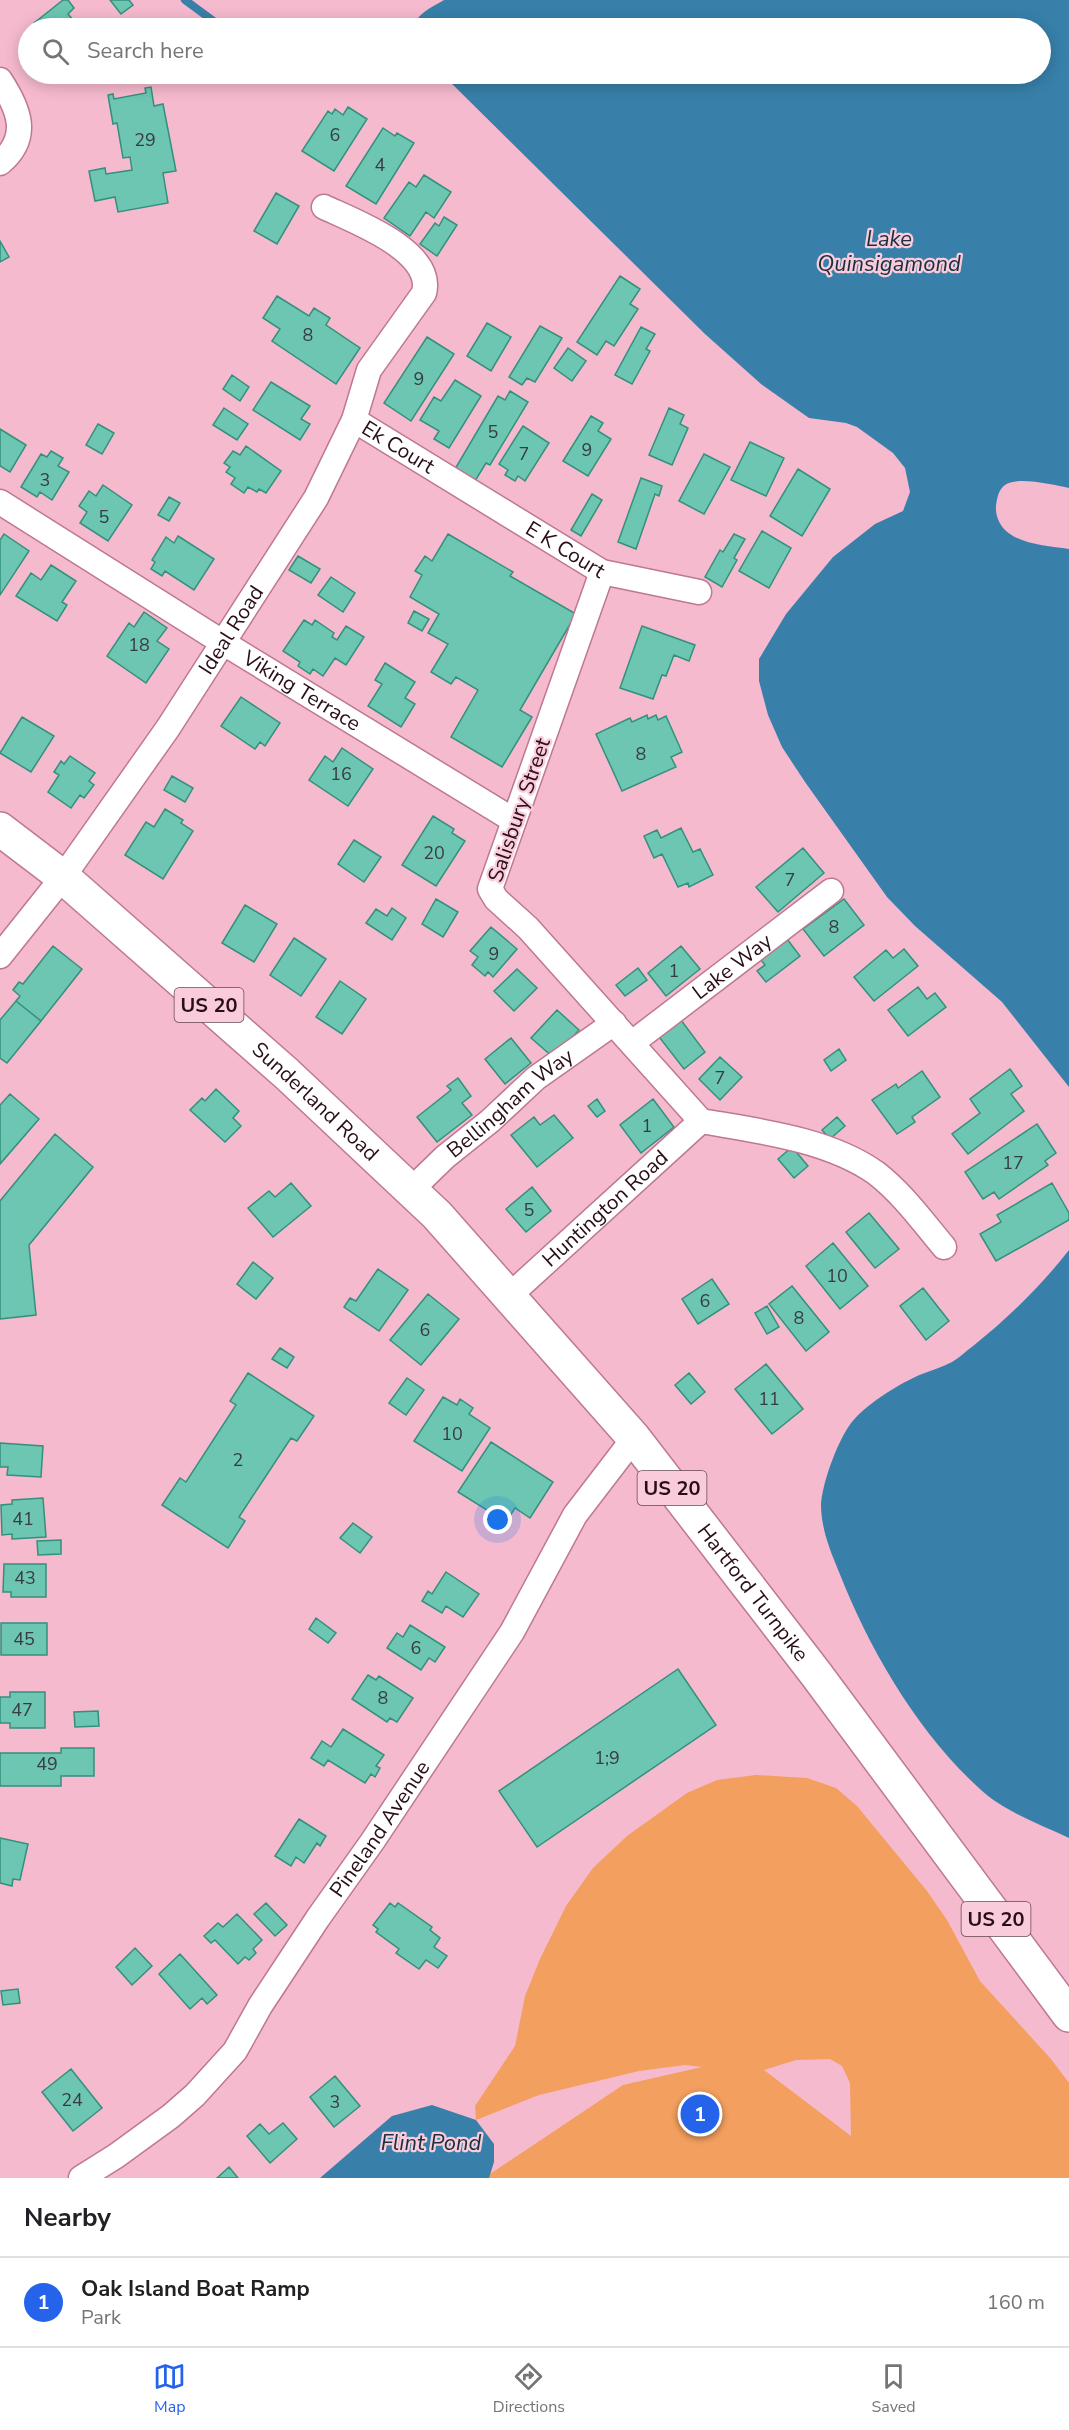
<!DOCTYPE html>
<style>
:root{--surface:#fff;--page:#f2f2f2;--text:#202124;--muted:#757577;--line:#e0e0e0;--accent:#2563eb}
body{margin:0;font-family:"Nunito Sans",sans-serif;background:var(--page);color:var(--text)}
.you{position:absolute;left:498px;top:1520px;width:21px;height:21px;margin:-15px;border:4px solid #fff;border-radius:50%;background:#1a73e8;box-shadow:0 0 0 9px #1a73e833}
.badge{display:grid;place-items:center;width:39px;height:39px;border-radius:50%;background:var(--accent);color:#fff;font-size:20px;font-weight:700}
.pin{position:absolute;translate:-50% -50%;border:3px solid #fff;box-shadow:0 2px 6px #0006}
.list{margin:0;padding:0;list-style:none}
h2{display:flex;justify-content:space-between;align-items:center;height:78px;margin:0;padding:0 24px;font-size:26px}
h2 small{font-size:20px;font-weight:400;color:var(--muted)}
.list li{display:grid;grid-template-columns:39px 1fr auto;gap:18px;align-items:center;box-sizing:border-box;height:90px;padding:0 24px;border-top:2px solid var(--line)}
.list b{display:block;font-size:22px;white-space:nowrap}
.list p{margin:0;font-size:20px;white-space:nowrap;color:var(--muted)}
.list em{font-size:20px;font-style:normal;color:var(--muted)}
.icon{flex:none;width:33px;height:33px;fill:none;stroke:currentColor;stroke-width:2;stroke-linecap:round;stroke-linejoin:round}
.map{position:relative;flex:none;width:1069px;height:2178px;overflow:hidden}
.search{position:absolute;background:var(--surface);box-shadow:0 3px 15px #0003;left:18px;right:18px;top:18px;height:66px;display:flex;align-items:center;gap:15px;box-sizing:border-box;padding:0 21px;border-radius:33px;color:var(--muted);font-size:22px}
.sheet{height:168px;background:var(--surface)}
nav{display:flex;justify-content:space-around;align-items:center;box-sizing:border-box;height:84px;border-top:2px solid var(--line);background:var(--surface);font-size:16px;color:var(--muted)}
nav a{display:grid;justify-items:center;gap:3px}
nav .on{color:var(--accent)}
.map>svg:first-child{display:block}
.green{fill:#f29f5f;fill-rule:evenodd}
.water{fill:#3880aa}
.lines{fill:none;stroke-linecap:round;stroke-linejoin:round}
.stream{stroke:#3880aa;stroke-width:8}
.building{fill:#6cc6b1;stroke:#33907d;stroke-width:1.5}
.street-casing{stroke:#be7891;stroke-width:27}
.primary-casing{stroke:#be7891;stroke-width:36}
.street{stroke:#fff;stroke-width:24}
.primary{stroke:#fff;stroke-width:33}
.labels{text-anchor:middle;stroke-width:4.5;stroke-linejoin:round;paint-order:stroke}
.number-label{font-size:18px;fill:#393c3f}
.shield{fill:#faccdb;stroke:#674753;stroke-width:1.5}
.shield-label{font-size:20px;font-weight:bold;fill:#280e19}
.street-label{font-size:21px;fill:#280e19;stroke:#faccdb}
.water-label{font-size:22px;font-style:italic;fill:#192f3d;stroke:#faccdb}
</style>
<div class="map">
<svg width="1069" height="2178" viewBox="0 0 1069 2178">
<rect width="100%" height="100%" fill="#f6bace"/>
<path class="green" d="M 756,1775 L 807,1778 L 836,1788 L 857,1806 L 927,1891 L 947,1920 L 980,1981 L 1051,2059 L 1069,2083 L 1069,2178 L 484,2178 L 623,2085 L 702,2067 L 685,2065 L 639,2071 L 539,2095 L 476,2120 L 475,2106 L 515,2046 L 525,1996 L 540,1959 L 566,1906 L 593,1868 L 627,1836 L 687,1793 L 717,1780 ZM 830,2059 L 842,2066 L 850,2083 L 851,2136 L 764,2070 L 796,2060 Z"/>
<path class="water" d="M 444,0 L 1069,0 L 1069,488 C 1054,485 1017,476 1005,485 C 998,490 997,499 996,506 C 995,517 1001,528 1010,534 C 1026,545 1050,546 1069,549 L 1069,1087 L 1002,1002 L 915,926 L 887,897 L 805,782 L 782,747 L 768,715 L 759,681 L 759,659 L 786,614 L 833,557 L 875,524 L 903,511 L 910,492 L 905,468 L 893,453 L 857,427 L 846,423 L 809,418 L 761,384 L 705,334 L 442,74 L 1040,74 L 1040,28 L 412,28 C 418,13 430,8 444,0 Z
M 1069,1250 L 1069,1838 C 1040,1824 1005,1812 981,1790 C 918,1733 870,1651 839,1572 C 830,1550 822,1531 821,1507 C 821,1486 837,1443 849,1426 C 862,1406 900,1383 922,1374 C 932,1370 942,1367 952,1362 C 959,1358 966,1351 973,1346 C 1008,1318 1042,1285 1069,1250 Z
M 432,2105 L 476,2120 L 494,2144 L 494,2162 L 489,2178 L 320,2178 L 392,2116 Z"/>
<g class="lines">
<path class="stream" d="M 185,0 L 223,28"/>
</g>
<path class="building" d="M 63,0 L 68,0 L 74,8 L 68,14 L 80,28 L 38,28 L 34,23 Z
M 110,0 L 129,0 L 133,5 L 121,14 Z
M 151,87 L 154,106 L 163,104 L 176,171 L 163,173 L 168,203 L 118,212 L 115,197 L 95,201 L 89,171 L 105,168 L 106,174 L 132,170 L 130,157 L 123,158 L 117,123 L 113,124 L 108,95 L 113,94 L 114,99 L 146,93 L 145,88 Z
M 348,107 L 367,119 L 334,171 L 302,151 L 328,111 L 332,114 L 335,109 L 343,115 Z
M 383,128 L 395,136 L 397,133 L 414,143 L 376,204 L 346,186 Z
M 424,175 L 451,192 L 434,218 L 426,212 L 410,236 L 384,218 L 409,182 L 416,187 Z
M 276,193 L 299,206 L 277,244 L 254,231 Z
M 444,217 L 457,225 L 437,256 L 420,244 L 435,223 L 439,226 Z
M 0,241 L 9,257 L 0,262 Z
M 620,276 L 640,289 L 630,304 L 638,309 L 614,346 L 606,341 L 597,355 L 577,342 Z
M 277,296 L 309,316 L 314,308 L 330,318 L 326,325 L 360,348 L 336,384 L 272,341 L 280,329 L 263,318 Z
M 487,323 L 511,337 L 491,371 L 467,356 Z
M 540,326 L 562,338 L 535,382 L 527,378 L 522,385 L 509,377 Z
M 641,327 L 655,334 L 646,349 L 650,351 L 632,384 L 615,375 Z
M 427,337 L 454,354 L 411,421 L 384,403 Z
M 568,348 L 586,361 L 572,381 L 554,368 Z
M 232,375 L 249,387 L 240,401 L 223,389 Z
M 455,380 L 481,396 L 449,448 L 434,439 L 439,431 L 420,420 L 434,397 L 441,401 Z
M 271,382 L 310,406 L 301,419 L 310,424 L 300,440 L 253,410 Z
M 510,391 L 528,402 L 490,465 L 486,463 L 475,481 L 455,469 L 498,396 L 505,400 Z
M 224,408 L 248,424 L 237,440 L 213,425 Z
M 669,408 L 684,415 L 680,424 L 688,428 L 672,465 L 649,455 Z
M 591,416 L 603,423 L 598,431 L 611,439 L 588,476 L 563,461 Z
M 98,424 L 114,433 L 102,454 L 86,445 Z
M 523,426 L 549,443 L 525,481 L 518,476 L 515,481 L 505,475 L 508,470 L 499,464 Z
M 0,429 L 26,445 L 10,472 L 0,466 Z
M 750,442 L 784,458 L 766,496 L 731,480 Z
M 246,446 L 281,471 L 266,493 L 259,489 L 257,492 L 248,487 L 244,493 L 231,484 L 235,478 L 226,472 L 230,467 L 224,463 L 233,451 L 240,455 Z
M 51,451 L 63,458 L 58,466 L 69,472 L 52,500 L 40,492 L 37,497 L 21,487 L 41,454 L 47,457 Z
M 704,454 L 730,467 L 704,514 L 679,501 Z
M 798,469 L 830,489 L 802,536 L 770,516 Z
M 641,478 L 662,486 L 659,496 L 655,494 L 636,549 L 618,542 Z
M 103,485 L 132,505 L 108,541 L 80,523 L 87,512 L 79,506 L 89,491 L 96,496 Z
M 592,494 L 602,500 L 581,536 L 571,530 Z
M 169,497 L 180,503 L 169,521 L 158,515 Z
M 762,531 L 791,548 L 769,588 L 739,571 Z
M 4,534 L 29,551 L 0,595 L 0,540 Z
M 448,534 L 513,572 L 510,576 L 576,614 L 520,710 L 532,717 L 502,767 L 451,737 L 478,690 L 456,677 L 451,684 L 431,672 L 448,644 L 428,633 L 439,614 L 410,597 L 422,575 L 415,571 L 425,556 L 432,561 Z
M 734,534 L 745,539 L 734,558 L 737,560 L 722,587 L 705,577 L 720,550 L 723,552 Z
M 178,536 L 214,559 L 194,590 L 165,571 L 162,576 L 151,569 L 155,562 L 152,560 L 166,537 L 174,543 Z
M 298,556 L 320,569 L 311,583 L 289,570 Z
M 51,565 L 76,581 L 62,602 L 67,605 L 57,621 L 16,596 L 31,573 L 41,580 Z
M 331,577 L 355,593 L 343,612 L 318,595 Z
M 414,611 L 429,619 L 422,631 L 408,623 Z
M 144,612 L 167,628 L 157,641 L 169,649 L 146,683 L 107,656 L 129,623 L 134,627 Z
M 304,620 L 312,625 L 315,620 L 334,633 L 332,637 L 337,640 L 346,626 L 364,637 L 346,665 L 335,658 L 323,676 L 313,669 L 310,674 L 298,666 L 300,662 L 283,651 Z
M 642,626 L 695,645 L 689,661 L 674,655 L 666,676 L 662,675 L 653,699 L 620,688 Z
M 385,663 L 415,682 L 405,698 L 415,704 L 401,727 L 368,706 L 382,684 L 375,680 Z
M 241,697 L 280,723 L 265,746 L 260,742 L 255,749 L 221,726 Z
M 647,715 L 648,719 L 656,715 L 658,720 L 666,716 L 682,752 L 671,757 L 676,767 L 622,791 L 596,734 L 630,718 L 632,722 Z
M 22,717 L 54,736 L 31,772 L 0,753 Z
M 342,748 L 373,769 L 348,806 L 309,780 L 325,756 L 333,762 Z
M 70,756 L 95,773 L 89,781 L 94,785 L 84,798 L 80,795 L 71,808 L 48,792 L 59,775 L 54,772 L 61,761 L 64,764 Z
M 172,776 L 193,788 L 185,802 L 164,790 Z
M 165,809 L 183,820 L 181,823 L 193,831 L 163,879 L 125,855 L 146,822 L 154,827 Z
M 433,816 L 454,829 L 452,833 L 465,841 L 436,886 L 402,865 Z
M 681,828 L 693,852 L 700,849 L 713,875 L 689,887 L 688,883 L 678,887 L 662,854 L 654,858 L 644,836 L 657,830 L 661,838 Z
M 354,840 L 381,857 L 364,882 L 338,864 Z
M 803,848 L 824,873 L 778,912 L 756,887 Z
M 436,899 L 458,912 L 443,937 L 422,924 Z
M 844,899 L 864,925 L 824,956 L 803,929 Z
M 245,905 L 277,924 L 254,962 L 222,943 Z
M 392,908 L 406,918 L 392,940 L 366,923 L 376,909 L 387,916 Z
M 491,927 L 517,949 L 493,977 L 488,972 L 485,976 L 472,965 L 478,957 L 470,951 Z
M 784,935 L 800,956 L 766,982 L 757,971 L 765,965 L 757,955 Z
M 294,938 L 326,959 L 301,996 L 270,975 Z
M 53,946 L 82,969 L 41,1021 L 16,1001 L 20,996 L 13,990 L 19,982 L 23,984 Z
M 681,946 L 700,969 L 666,996 L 648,973 Z
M 904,949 L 918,966 L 874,1001 L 854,977 L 886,950 L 893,958 Z
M 638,968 L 647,980 L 625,996 L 616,985 Z
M 517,969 L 537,988 L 514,1011 L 494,991 Z
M 340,981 L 366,999 L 342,1034 L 316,1017 Z
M 918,987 L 927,999 L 935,993 L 946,1007 L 908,1036 L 888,1010 Z
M 16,1001 L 41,1021 L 7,1063 L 0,1058 L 0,1020 Z
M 557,1010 L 579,1030 L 554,1058 L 531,1038 Z
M 678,1016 L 705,1052 L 684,1069 L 656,1033 Z
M 511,1038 L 531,1063 L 505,1084 L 485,1059 Z
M 839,1049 L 846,1060 L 831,1071 L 824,1060 Z
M 720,1057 L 742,1077 L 720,1100 L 699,1079 Z
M 1010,1069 L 1022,1086 L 1011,1094 L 1024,1111 L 968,1154 L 952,1134 L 980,1113 L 970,1099 Z
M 922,1071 L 940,1097 L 912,1117 L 915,1122 L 897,1134 L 872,1100 L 896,1084 L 898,1088 Z
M 458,1078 L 471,1096 L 462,1103 L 472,1115 L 437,1142 L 417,1117 L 451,1090 L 447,1086 Z
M 216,1089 L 239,1111 L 233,1118 L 241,1126 L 225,1142 L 190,1110 L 202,1098 L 205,1101 Z
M 10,1094 L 39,1119 L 0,1164 L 0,1105 Z
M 597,1099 L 605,1111 L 597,1117 L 588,1106 Z
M 653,1099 L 674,1127 L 641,1153 L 620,1125 Z
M 554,1115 L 573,1138 L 537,1167 L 511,1135 L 534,1117 L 540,1125 Z
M 837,1117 L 845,1126 L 830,1139 L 822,1130 Z
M 1037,1124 L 1056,1153 L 1045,1161 L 1048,1165 L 999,1199 L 994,1192 L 983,1199 L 965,1172 Z
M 55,1134 L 93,1167 L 29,1245 L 36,1315 L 0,1319 L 0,1201 Z
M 792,1147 L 808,1166 L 794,1178 L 778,1159 Z
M 291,1183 L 311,1206 L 273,1237 L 248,1208 L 269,1191 L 275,1197 Z
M 1052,1183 L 1069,1213 L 1069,1220 L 996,1261 L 980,1234 L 1001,1222 L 997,1215 Z
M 532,1187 L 551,1211 L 526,1232 L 506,1209 Z
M 869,1213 L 899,1249 L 875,1268 L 846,1232 Z
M 833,1243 L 868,1286 L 840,1309 L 806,1266 Z
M 253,1262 L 273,1278 L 256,1299 L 237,1284 Z
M 378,1269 L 408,1290 L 379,1331 L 344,1307 L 350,1298 L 356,1301 Z
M 712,1279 L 729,1304 L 698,1324 L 682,1299 Z
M 792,1286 L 829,1332 L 806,1351 L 769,1304 Z
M 923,1288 L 949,1321 L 926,1340 L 900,1306 Z
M 428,1294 L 459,1319 L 421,1365 L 390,1340 Z
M 767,1306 L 779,1327 L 767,1334 L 755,1313 Z
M 280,1348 L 294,1357 L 287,1368 L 272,1359 Z
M 766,1364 L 803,1409 L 772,1434 L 735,1389 Z
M 248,1373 L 314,1416 L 297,1441 L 291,1438 L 239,1517 L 245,1521 L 228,1548 L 162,1505 L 180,1478 L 186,1482 L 236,1405 L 230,1401 Z
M 689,1373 L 705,1392 L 691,1404 L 675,1385 Z
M 407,1378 L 424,1390 L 406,1415 L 389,1403 Z
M 443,1397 L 457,1405 L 460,1399 L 473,1408 L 469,1414 L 490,1428 L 462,1471 L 414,1441 Z
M 491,1442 L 553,1482 L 530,1518 L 515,1508 L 506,1522 L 458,1492 Z
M 0,1443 L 43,1446 L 41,1477 L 7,1475 L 8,1467 L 0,1467 Z
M 43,1498 L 46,1537 L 12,1539 L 12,1534 L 2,1535 L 1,1505 L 12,1504 L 12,1500 Z
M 353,1523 L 372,1537 L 360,1553 L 340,1538 Z
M 61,1540 L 61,1554 L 38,1555 L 37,1541 Z
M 4,1564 L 46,1564 L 46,1597 L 11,1597 L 11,1592 L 3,1592 Z
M 446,1572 L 479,1594 L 463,1617 L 446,1606 L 442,1613 L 422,1601 L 428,1591 L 432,1594 Z
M 316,1618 L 336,1633 L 328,1643 L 309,1629 Z
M 1,1623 L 47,1623 L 47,1655 L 1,1655 Z
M 410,1625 L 445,1647 L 435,1662 L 429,1658 L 421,1670 L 387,1648 L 397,1633 L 403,1637 Z
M 678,1669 L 716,1725 L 537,1847 L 499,1791 Z
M 368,1675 L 376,1680 L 379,1676 L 413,1698 L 397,1722 L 390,1718 L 387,1722 L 352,1699 Z
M 10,1692 L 45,1692 L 45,1728 L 10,1728 L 10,1723 L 0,1723 L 0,1697 L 10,1697 Z
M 98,1711 L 99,1726 L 75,1727 L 74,1712 Z
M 343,1729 L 384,1755 L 376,1766 L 380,1768 L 375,1777 L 371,1774 L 365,1783 L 328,1760 L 324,1766 L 311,1758 L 322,1741 L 331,1747 Z
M 61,1748 L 94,1748 L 94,1776 L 61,1776 L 61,1786 L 0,1786 L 0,1753 L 61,1753 Z
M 299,1819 L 326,1836 L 320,1846 L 317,1843 L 304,1863 L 296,1857 L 291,1866 L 275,1856 Z
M 0,1838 L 28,1844 L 20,1880 L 13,1879 L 12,1886 L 0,1883 Z
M 266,1903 L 287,1925 L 275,1936 L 254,1914 Z
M 390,1903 L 395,1907 L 398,1903 L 432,1927 L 430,1930 L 440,1938 L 434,1947 L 447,1956 L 438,1968 L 426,1960 L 419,1969 L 396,1953 L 399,1949 L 376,1932 L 378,1929 L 373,1925 Z
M 237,1914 L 262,1940 L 253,1949 L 256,1953 L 249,1960 L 245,1957 L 238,1964 L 215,1940 L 211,1943 L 204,1936 L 218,1923 L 223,1927 Z
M 135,1948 L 152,1966 L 132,1985 L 116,1967 Z
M 180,1954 L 217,1995 L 207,2004 L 202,1998 L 190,2009 L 159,1974 Z
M 18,1989 L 20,2003 L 3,2005 L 1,1991 Z
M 71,2069 L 102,2108 L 73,2131 L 42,2092 Z
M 335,2076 L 360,2106 L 334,2127 L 310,2097 Z
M 283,2123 L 297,2139 L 270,2163 L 247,2136 L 260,2124 L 269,2134 Z
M 229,2167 L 238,2178 L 217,2178 Z"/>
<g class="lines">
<g class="street-casing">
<g id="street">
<path d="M 0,80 C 19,109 31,137 0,163"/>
<path id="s1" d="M 354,420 L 602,572 L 699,592"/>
<path id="s2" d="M 0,502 L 222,642 L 513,820"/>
<path d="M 602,572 L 490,889 L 496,899 L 528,928 L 701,1121"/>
<path id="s3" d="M 0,956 L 63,877 L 168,728 L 316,498 L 354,420 L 369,370 L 424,293 C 435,251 354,221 324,207"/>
<path id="s4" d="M 632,1043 L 831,891"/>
<path d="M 701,1121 C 758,1131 828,1139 876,1173 C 902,1193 923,1222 944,1247"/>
<path id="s5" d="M 411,1190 L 445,1157 L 490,1121 L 536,1078 L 614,1023"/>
<path id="s6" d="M 509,1296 L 701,1121"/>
<path id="s7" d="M 81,2178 L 116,2156 L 171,2116 L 195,2095 L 235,2051 L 260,2006 L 318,1918 L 372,1842 L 512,1632 L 575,1515 L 634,1438"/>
</g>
</g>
<g class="primary-casing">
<g id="primary">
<path id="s8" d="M 0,829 L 63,877 L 287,1074 L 437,1215 L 634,1438 L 816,1674 L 1069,2015"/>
</g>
</g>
<use href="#street" class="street"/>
<use href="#primary" class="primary"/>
</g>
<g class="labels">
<g class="number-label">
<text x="335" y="141">6</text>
<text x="145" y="146">29</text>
<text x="380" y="171">4</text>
<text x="308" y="341">8</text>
<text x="419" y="385">9</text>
<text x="493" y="438">5</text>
<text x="587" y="456">9</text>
<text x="524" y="460">7</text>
<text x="45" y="486">3</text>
<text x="104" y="523">5</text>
<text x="139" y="651">18</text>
<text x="641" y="760">8</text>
<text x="341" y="780">16</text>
<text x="434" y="859">20</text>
<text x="790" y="886">7</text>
<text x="834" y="933">8</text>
<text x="494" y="960">9</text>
<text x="674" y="977">1</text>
<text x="720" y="1084">7</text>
<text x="647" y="1132">1</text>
<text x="1013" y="1169">17</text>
<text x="529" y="1216">5</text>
<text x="837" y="1282">10</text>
<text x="705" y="1307">6</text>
<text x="799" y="1324">8</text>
<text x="425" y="1336">6</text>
<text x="769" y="1405">11</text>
<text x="452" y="1440">10</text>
<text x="238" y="1466">2</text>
<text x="23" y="1525">41</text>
<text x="25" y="1584">43</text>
<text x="24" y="1645">45</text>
<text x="416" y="1654">6</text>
<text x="383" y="1704">8</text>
<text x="22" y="1716">47</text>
<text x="607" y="1764">1;9</text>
<text x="47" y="1770">49</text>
<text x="72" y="2106">24</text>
<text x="335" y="2108">3</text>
</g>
<g class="shield">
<rect x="174.5" y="988" width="69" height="34" rx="4.5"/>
<rect x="637.5" y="1471" width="69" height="34" rx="4.5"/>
<rect x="961.5" y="1902" width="69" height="34" rx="4.5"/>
</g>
<g class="shield-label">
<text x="209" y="1012">US 20</text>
<text x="672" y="1495">US 20</text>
<text x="996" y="1926">US 20</text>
</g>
<g class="street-label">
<text dy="7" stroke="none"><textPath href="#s1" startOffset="52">Ek Court</textPath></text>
<text dy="7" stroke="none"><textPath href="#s1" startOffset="248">E K Court</textPath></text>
<text dy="7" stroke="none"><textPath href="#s3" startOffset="400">Ideal Road</textPath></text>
<text dy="7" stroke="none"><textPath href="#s2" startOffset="356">Viking Terrace</textPath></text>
<text transform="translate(519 810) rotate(-71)" y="7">Salisbury Street</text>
<text dy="7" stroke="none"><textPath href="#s4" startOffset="126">Lake Way</textPath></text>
<text dy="7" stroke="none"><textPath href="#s8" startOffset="417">Sunderland Road</textPath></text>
<text dy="7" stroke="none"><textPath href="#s5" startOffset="132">Bellingham Way</textPath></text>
<text dy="7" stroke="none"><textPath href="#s6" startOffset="130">Huntington Road</textPath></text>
<text dy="7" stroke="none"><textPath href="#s8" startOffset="1076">Hartford Turnpike</textPath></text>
<text dy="7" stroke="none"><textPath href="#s7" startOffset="466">Pineland Avenue</textPath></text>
</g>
<g class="water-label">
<text x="889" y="246">Lake<tspan x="889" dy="25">Quinsigamond</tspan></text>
<text x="431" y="2150">Flint Pond</text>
</g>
</g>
</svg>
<div class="you"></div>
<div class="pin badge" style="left:700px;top:2114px">1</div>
<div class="search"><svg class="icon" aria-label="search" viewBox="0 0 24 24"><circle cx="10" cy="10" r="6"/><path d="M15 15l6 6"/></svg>Search here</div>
</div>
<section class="sheet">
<h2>Nearby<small></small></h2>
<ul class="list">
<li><span class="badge">1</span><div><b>Oak Island Boat Ramp</b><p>Park</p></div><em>160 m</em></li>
</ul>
</section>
<nav>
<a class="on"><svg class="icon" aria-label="map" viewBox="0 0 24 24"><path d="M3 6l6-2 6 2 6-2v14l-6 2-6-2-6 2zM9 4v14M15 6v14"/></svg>Map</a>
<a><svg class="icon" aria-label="directions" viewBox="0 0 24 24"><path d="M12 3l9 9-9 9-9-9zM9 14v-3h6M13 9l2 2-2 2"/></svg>Directions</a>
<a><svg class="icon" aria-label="saved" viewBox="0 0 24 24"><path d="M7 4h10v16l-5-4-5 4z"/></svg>Saved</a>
</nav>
